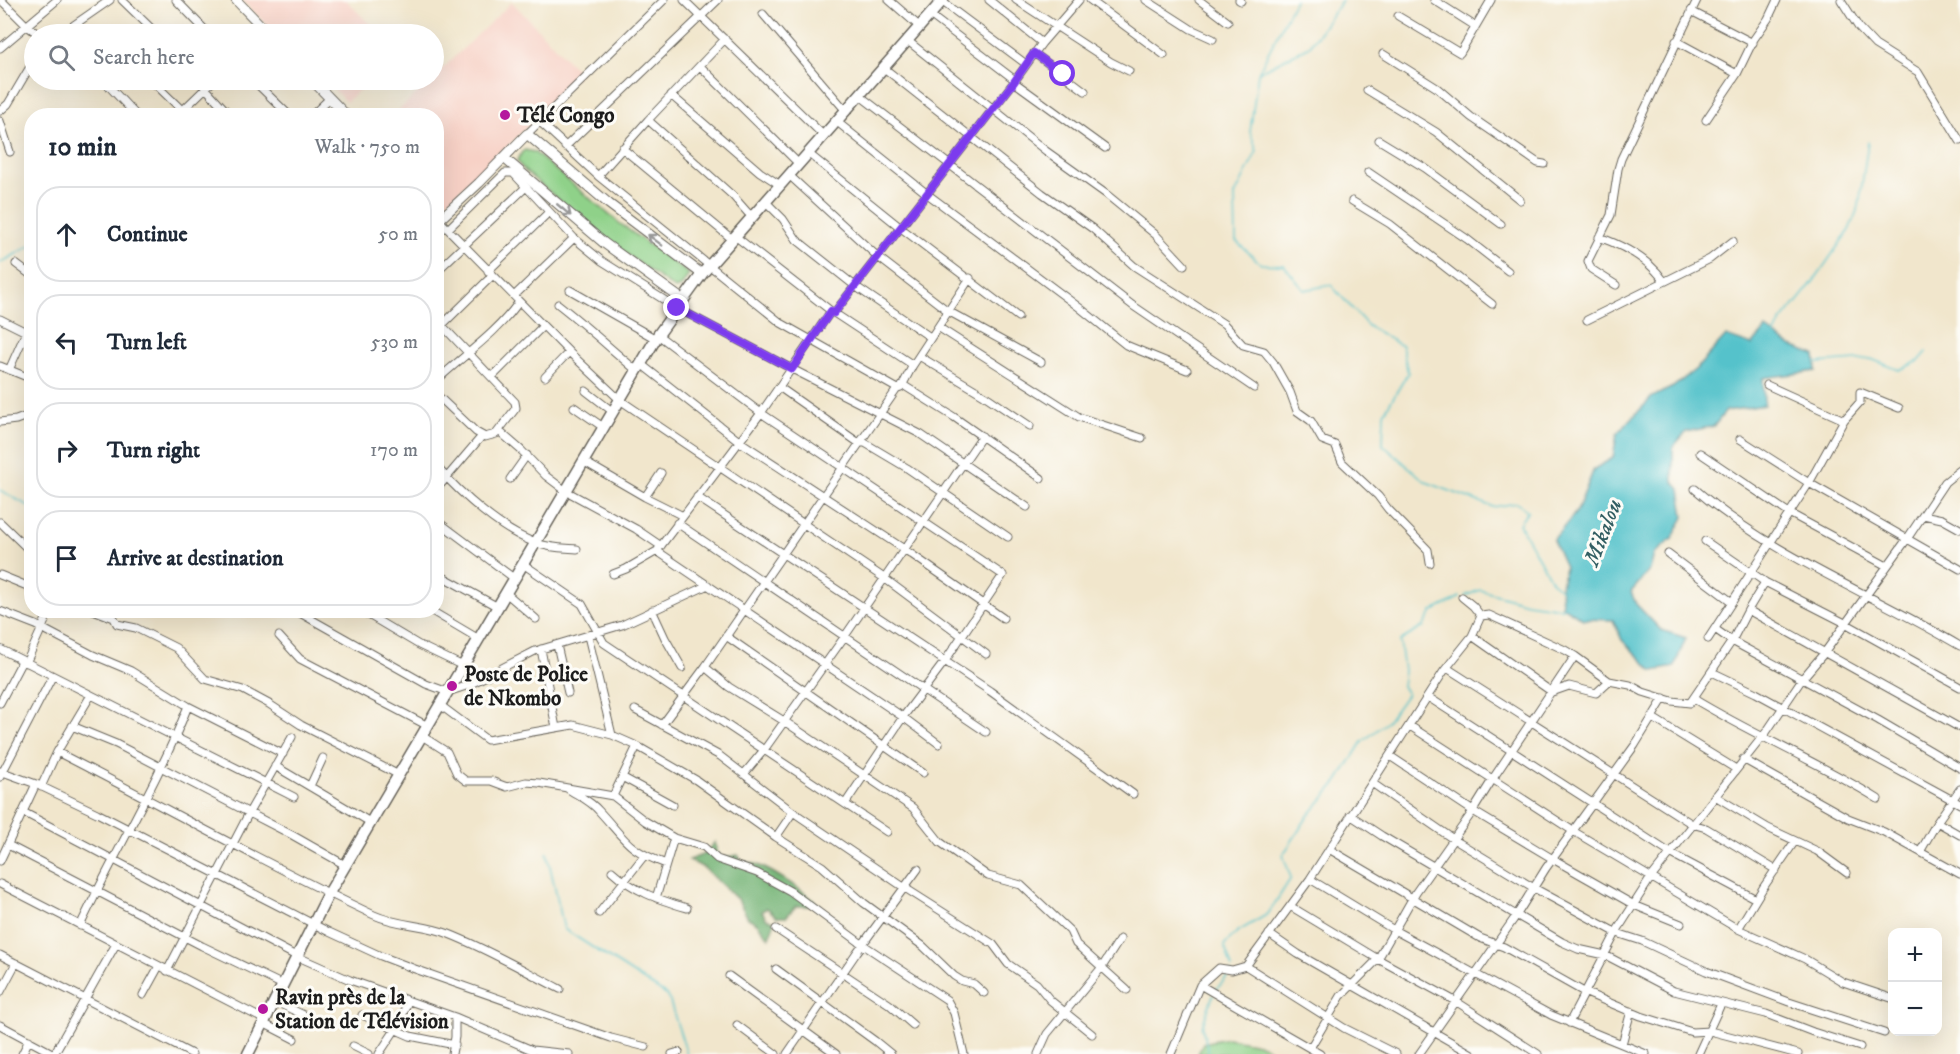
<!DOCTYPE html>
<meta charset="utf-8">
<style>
:root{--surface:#fff;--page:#f2f2f3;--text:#1f2937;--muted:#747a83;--line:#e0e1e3}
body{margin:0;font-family:"IM FELL DW Pica",serif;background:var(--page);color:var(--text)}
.controls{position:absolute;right:18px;bottom:18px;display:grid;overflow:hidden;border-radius:12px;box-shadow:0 6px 24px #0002}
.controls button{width:54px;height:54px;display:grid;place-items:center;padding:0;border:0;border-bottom:2px solid var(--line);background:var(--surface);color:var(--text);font:30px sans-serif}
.stop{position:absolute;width:18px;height:18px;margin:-14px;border:4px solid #7c3aed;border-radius:50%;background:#fff}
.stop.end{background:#7c3aed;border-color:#fff;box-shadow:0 2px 6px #0008}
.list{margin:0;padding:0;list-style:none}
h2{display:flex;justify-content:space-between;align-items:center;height:78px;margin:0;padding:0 24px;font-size:26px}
h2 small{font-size:20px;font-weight:400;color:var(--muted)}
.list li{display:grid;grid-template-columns:39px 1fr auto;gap:18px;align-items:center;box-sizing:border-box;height:96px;margin:0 12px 12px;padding:0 12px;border:2px solid var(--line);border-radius:24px}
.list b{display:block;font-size:22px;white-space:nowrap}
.list em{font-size:20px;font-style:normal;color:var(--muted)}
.icon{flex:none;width:33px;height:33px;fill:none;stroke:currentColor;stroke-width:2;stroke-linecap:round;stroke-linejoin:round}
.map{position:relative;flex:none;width:1960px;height:1054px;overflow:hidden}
.search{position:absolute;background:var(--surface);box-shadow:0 6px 24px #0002;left:24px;top:24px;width:420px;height:66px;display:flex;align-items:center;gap:15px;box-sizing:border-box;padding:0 21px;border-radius:33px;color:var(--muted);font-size:22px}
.panel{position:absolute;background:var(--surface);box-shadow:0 6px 24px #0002;left:24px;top:108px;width:420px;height:510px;border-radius:24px}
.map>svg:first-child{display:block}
.built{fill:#f7d1c6}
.green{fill:#8fd189;stroke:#567652;stroke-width:1.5}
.forest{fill:#73b375;stroke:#486848;stroke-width:1.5}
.water{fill:#54c2cb;stroke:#386f74;stroke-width:1.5}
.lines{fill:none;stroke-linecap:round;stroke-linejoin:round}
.stream{stroke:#54c2cb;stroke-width:1.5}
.minor-casing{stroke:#67635a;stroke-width:9}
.major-casing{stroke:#67635a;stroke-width:11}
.highway-casing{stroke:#67635a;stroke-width:13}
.minor{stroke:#fff;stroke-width:7}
.major{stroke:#fff;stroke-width:9}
.highway{stroke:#fff;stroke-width:10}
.oneway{stroke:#999}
.route{stroke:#7c3aed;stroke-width:8}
.poi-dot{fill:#b5179e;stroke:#fdfcf7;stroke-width:2}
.labels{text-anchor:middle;stroke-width:6;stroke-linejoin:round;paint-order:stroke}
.poi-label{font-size:21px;font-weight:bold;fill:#1c1c1c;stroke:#fdfcf7;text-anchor:start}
.water-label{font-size:22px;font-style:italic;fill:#325e62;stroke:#fdfcf7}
</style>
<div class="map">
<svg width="1960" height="1054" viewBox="0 0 1960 1054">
<rect width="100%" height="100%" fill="#fdfcf7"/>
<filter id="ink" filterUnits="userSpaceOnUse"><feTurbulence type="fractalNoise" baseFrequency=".0167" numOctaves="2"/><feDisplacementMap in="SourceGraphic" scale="12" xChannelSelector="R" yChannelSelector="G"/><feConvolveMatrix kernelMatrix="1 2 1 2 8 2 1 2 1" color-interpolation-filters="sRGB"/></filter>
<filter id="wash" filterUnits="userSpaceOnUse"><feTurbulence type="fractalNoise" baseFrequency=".008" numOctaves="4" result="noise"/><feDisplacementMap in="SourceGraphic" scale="24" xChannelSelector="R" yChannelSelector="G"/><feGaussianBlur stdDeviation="1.35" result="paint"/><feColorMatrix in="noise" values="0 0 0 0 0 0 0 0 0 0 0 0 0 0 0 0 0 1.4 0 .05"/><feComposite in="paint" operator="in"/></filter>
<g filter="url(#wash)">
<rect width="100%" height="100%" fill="#f1e6cc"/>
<path class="built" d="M 242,0 L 346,0 L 379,34 L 276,34 Z
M 512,2 L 580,73 L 512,142 L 445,204 L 437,195 L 436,116 L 394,115 Z
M 320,80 L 370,80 L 346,102 L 326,81 L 324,83 Z"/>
<path class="green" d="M 525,150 L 534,152 L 618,222 L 689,274 L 681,287 L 675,289 L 608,241 L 526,172 L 519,164 L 517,160 L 522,152 Z
M 1228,1038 L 1263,1045 L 1275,1054 L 1198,1054 L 1203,1043 Z"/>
<path class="forest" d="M 715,842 L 717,852 L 721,858 L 738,855 L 742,861 C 748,863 755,863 760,866 C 773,871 812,896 819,906 L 796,906 L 786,917 L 777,917 L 767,908 L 762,911 L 766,918 L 775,922 L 769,938 L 757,923 L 748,918 L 738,900 L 704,868 L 689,860 L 704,854 Z"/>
<path class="water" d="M 1766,329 L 1791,346 L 1815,355 L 1816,371 L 1763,378 L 1764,405 L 1726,411 L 1714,426 L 1686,432 L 1673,447 L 1673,481 L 1680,489 L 1684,517 L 1672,539 L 1654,554 L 1650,570 L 1631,592 L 1636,604 L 1661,630 L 1686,638 L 1674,667 L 1653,671 L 1622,640 L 1613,620 L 1583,619 L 1562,606 L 1561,586 L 1565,567 L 1553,540 L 1577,511 L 1594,469 L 1613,458 L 1617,434 L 1652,397 L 1673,387 L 1696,369 L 1726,336 L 1752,345 Z"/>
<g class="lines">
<path class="stream" d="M 1295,0 L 1258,73 L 1250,132 L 1257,151 L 1235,195 L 1236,241 L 1261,264 L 1284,265 L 1304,290 L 1331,285 L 1368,326 L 1402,346 L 1408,373 L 1384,413 L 1383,445 L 1426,482 L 1493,507 L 1517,503 L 1528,511 L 1519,524 L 1552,582 L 1562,590
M 1259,72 L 1310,46 L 1342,0
M 0,263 L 32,245
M 1774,336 L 1780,323 L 1813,282 L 1849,230 L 1859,206 L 1868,142
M 1816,363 L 1871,359 L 1899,370 L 1919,361 L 1927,352
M 0,490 L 32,508
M 1465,596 L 1480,590 L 1527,603 L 1561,608 L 1564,607
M 547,853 L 564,929 L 668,996 L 687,1054
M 1232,968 L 1224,945 L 1237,932 L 1268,914 L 1291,878 L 1283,855 L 1308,816 L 1338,781 L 1362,742 L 1387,722 L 1407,694 L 1402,686 L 1404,671 L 1400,641 L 1423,627 L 1432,612 L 1460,597
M 1215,991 L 1231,972
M 1209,1054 L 1202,1027 L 1213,995"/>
</g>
</g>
<g filter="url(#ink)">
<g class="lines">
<g class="minor-casing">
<path id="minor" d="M 1,0 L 27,26 L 38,34
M 122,0 L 157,34
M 176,0 L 209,34
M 684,0 L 824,136
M 889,0 L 920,27
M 940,0 L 1026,64
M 989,0 L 1042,43
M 1016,0 L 1111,62 L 1129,71
M 1090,0 L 1164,55
M 1146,0 L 1191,29 L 1213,39
M 1199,0 L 1228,22
M 1239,0 L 1241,1
M 1434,0 L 1475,26
M 1841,0 L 1859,28 L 1875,45 L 1918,72 L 1960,141
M 1691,11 L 1753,43
M 763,14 L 846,111
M 930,15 L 1015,80
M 1398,16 L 1460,53 L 1491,0
M 61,34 L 110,0
M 256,34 L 262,27
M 908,41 L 1046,151 L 1106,194 L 1156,235 L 1184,265
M 1676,41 L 1737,74
M 0,48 L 57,0
M 1034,53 L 1085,91
M 1383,54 L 1437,88 L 1471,117 L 1538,163 L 1544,164
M 700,66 L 799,164
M 884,68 L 1042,193 L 1093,229 L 1134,266 L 1224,324 L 1243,345 L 1264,351 L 1273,362 L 1290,392 L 1297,411 L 1311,421 L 1322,440 L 1335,445 L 1342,462 L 1378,496 L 1388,509 L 1428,550 L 1430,563
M 103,80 L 137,116
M 151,80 L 188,116
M 198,80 L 231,116
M 253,80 L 290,116
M 1014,82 L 1105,148
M 1367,90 L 1436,132 L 1520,200
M 671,95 L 760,172 L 780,185
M 859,95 L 1132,305 L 1254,388
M 183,110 L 214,80
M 0,111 L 8,104 L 34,60
M 311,116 L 330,98
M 648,120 L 733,196 L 748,213 L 754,215
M 1706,120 L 1737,74 L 1754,39 L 1768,19 L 1777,0
M 0,121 L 10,152
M 539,121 L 598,176 L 781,323 L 898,389 L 901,388 L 913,365 L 970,278
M 836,121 L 926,193 L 1080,308 L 1126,345 L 1187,370
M 527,134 L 664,0
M 1379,140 L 1425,168 L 1501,224
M 565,147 L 718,0
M 622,148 L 732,239
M 809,154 L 901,228 L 1018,317
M 1368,172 L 1467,239 L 1508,271
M 789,175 L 878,257 L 948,311 L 1041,362
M 598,176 L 648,120 L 725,39
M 765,201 L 783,219 L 797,240 L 855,286 L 930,337
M 1352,201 L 1390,224 L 1492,304
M 436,223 L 439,220 L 569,352 L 620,400 L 884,578 L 986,654
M 448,229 L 505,173 L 513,173 L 574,238 L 602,261 L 677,308 L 792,369 L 920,434 L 1027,507
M 735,236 L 831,311 L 913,365
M 1599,237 C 1624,246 1649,259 1664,281
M 16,264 L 32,276
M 488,271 L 549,212
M 436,272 L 526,187
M 1616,285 L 1591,269 L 1588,261 L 1611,215 L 1618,169 L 1621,159 L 1697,0
M 570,290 L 656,339
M 514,296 L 574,238
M 558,304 C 585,325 610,348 636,370
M 834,313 L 1014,82 L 1042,43 L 1079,0
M 0,319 L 26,332 L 32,333
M 436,319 L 515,402 L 516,408 L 496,434 L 485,437 L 476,432 L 436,394
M 1587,320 L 1710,259 L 1733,241
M 938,327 L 1079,417 L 1142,438
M 436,331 L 493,275
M 658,335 L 761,413 L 1003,575 L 945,661 L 903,717 L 845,804
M 919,356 L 984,395 L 1030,426
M 641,364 L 739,441 L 904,549 L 1003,618
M 0,366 L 27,377 L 32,383
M 9,370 L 26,332
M 492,377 L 543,326
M 545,377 L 569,352
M 436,381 C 465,354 496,334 519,302
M 903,385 L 954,417 L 1041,478
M 1767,385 L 1844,420
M 779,387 L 859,443 L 865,443 L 907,468 L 1008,537
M 586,391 L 612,411
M 574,407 L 603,427
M 0,422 L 16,420 L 32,414
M 499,431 L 522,451 L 546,476 L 566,491 L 636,529 L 661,546
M 1740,439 L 1809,483 L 1960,569
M 1700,453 L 1789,513 L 1887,566
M 583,461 L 645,497 L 683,516
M 436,466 C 461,494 501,531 536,543 C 549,548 563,548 577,549
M 510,479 L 527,455
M 1695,489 C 1772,556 1873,594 1960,646
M 436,490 L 482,436
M 645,497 L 661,473
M 697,497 L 990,691 L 1133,794
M 1923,515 L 1942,519 L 1960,529
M 436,520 L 515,579
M 0,522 L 32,553
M 677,523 L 986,732
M 1705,541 L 1765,582 L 1845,623 L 1960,687
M 657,551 L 903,717 L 939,744
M 1668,554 L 1732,602
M 523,564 L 582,604 L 604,643 L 887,832
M 436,573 L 498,607
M 613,574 L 626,569 L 657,551 L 761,413 L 831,311
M 0,575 L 32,588
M 506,593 L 536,619
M 93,610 L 114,618 L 117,624 L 136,628 L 176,648 L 205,679 L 243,690 L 269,704 L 301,725 L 399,775
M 360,610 L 419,645 L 463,666
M 430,610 L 479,639
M 652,610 L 665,638 L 682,668
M 1748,610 L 1960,728
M 0,611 L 36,625 L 93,655 L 131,671 L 188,706 L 283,754
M 300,613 L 426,684 L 448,692 L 469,685 L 535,651 L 622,625 L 708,585
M 1481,616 L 1489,615 L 1565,650 L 1575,656 L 1609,681 L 1630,685 L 1643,692 L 1672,701 L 1690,703 L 1732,641 L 1748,610 L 1765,582
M 1715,629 L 1732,641 L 1878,720 L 1960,768
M 279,636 L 300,659 L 428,726
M 588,636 L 612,735
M 726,636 L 923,773
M 1472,636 L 1552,692 L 1569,686 L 1596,693 L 1609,681
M 1708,639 L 1809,483 L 1844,420 L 1860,402 L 1860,392 L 1899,408
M 557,645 L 568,693
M 0,649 L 294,797
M 541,649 L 556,728
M 26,663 L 50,610
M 705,667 L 729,687 L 784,721 L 913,808 L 940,842 L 988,876 L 1021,885 L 1070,931 L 1076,944 L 1127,990
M 1447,668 L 1692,824 L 1706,828 L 1776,870
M 1712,672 L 1756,693 L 1960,804
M 1428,697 L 1670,853 L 1756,899
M 1694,699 C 1753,735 1819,762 1878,799
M 0,703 L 22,661
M 440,705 L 487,740 L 573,725 L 612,735 L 637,746 L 696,780 L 776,837 L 822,866 L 864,903 L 923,946 L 954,976 L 962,981 L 974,984 L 984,993
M 635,710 L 720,756 L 793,812 L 905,888 L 993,944 L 1008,964 L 1037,984 L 1050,1000 L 1092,1034
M 1653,718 L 1736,769
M 662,725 L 705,667 L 897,389
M 72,726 L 116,744 L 292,835 L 345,865
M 1410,726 L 1573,831 L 1738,929 L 1805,959 L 1843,982 L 1891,998
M 422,736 L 447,752 L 457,774 L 466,781 L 491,781 L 507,787 L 526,782 L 539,783 L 613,796 L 645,821 L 674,838 L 704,847 L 717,859 L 757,873 L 790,891 L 862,944 L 947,1000 L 954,1013 L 964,1054
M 57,752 C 163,806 267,865 374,915 C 398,926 425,924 449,934 C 487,949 523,970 560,989
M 1390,756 L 1473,811 L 1553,859 L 1634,905 L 1681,924
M 1743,759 L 1848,818 L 1884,832 L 1960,874
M 275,766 L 370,822
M 0,771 L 36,784 L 97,813 L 329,932 L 381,956 L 415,969 L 611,1038 L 646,1047
M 744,774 L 764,750 L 845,636 L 982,436
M 0,777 L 52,677
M 622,777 L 673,805
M 1372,783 L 1453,839 L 1534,888 L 1617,933 L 1642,941 L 1706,971 L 1789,1002 L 1884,1033
M 310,786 L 323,758
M 41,787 L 57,752 L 91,695
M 568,789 C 579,796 591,801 599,811 C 626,840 626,849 666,864
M 613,796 L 637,746
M 1715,796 L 1768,828 L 1817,851 L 1847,873
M 23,812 L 296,956 L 350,980 L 455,1017 L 532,1050 L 569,1054
M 1350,815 L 1382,836 L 1562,942 L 1578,949 L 1605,955 L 1674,991 L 1766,1014 L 1813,1032 L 1860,1047
M 1937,822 L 1960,835
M 776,837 L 793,812
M 8,845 L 202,946 L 281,984
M 1329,849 L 1480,938 L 1504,947 L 1584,992 L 1641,1016 L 1692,1032 L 1710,1031 L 1798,1054
M 1920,852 L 1937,822 L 1960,789
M 0,861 L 36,784
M 612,871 C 635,892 657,899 687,908
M 1310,879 L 1394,930 L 1551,1015 L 1646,1054
M 0,884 L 265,1020
M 656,898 L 674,838
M 1290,906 L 1378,959 L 1457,1002 L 1538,1054
M 599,913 L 644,856
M 80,926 C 115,852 158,782 188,706
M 776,929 L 889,1004 L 913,1025
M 1738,929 L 1763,888 L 1795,841
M 1269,934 L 1298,954 L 1472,1054
M 0,955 L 192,1054
M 1246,966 L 1344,1028 L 1396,1054
M 776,969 L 875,1041 L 891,1054
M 167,971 L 251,809 L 292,737
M 729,976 L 836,1054
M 1200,985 L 1320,1054
M 0,993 L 16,963
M 143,995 L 159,966
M 274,1001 L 310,1018
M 362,1015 L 410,1036 L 455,1045
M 263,1023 L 294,1039
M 1569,1023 L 1618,929 L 1650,879 L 1767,731 L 1802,679 L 1825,652 L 1907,539 L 1945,482 L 1960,470
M 0,1025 L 54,1054
M 737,1025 L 776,1054
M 1622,1044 L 1631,1011
M 353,1046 L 369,1054
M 1310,1048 L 1341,996 L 1378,959 L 1416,892 L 1471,814 L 1494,777 L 1575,656
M 22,1054 L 29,1040
M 54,1054 L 116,944
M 379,1054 L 399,1024 L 408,1001
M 452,1054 L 455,1037 L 455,1017
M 672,1054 L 679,1052
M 787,1054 L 857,952 L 918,869
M 1038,1054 L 1047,1034 L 1102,967 L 1120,939
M 1171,1054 L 1200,985 L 1219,968 L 1232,970 L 1246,966 L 1310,879 L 1444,671 L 1472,636 L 1481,616 L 1473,606 L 1462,597
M 1419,1054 L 1516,916 L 1546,868 L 1635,745 L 1664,698
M 1698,1054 L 1721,1004"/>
</g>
<g class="major-casing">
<path id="major" d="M 236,0 L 269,34
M 312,80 L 347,116
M 504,158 L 604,243 L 683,300
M 436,217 L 439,220 L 479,183 L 527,134 L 609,204 L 702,274"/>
</g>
<g class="highway-casing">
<path id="highway" d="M 248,1054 L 329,893 L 658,335 L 702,274 L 943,0"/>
</g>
<use href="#minor" class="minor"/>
<use href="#major" class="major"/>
<use href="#highway" class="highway"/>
</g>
<defs><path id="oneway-shaft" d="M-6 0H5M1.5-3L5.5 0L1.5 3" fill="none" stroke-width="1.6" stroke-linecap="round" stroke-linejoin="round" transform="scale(1.5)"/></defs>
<g class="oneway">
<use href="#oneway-shaft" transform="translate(564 210) rotate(40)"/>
<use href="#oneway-shaft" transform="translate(655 240) rotate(-143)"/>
</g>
</g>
<g class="lines" filter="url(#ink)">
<path class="route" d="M 677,308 L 792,369 L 831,311 L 834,313 L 1014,82 L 1034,53 L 1063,74"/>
</g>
<g class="poi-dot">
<circle cx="505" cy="115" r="6"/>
<circle cx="452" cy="686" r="6"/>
<circle cx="263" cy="1009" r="6"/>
</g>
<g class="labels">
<g class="poi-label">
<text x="517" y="122">Télé Congo</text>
<text x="464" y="681">Poste de Police<tspan x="464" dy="24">de Nkombo</tspan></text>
<text x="275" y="1004">Ravin près de la<tspan x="275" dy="24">Station de Télévision</tspan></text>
</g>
<g class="water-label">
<text transform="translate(1602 532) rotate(-69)" y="8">Mikalou</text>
</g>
</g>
</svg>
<div class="controls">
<button>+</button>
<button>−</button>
</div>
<div class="stop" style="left:1063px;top:74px"></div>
<div class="stop end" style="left:677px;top:308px"></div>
<div class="search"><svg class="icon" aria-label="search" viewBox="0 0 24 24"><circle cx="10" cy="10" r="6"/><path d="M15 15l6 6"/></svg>Search here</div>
<section class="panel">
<h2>10 min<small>Walk · 750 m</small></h2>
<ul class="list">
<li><svg class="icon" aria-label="ahead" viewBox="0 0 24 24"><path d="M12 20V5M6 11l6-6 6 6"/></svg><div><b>Continue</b></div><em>50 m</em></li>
<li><svg class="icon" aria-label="left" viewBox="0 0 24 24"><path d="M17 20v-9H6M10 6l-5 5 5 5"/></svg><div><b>Turn left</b></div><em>530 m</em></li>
<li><svg class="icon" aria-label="right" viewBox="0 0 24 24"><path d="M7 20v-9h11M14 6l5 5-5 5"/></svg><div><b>Turn right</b></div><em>170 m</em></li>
<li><svg class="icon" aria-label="arrive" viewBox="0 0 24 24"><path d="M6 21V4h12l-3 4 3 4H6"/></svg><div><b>Arrive at destination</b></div></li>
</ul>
</section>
</div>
